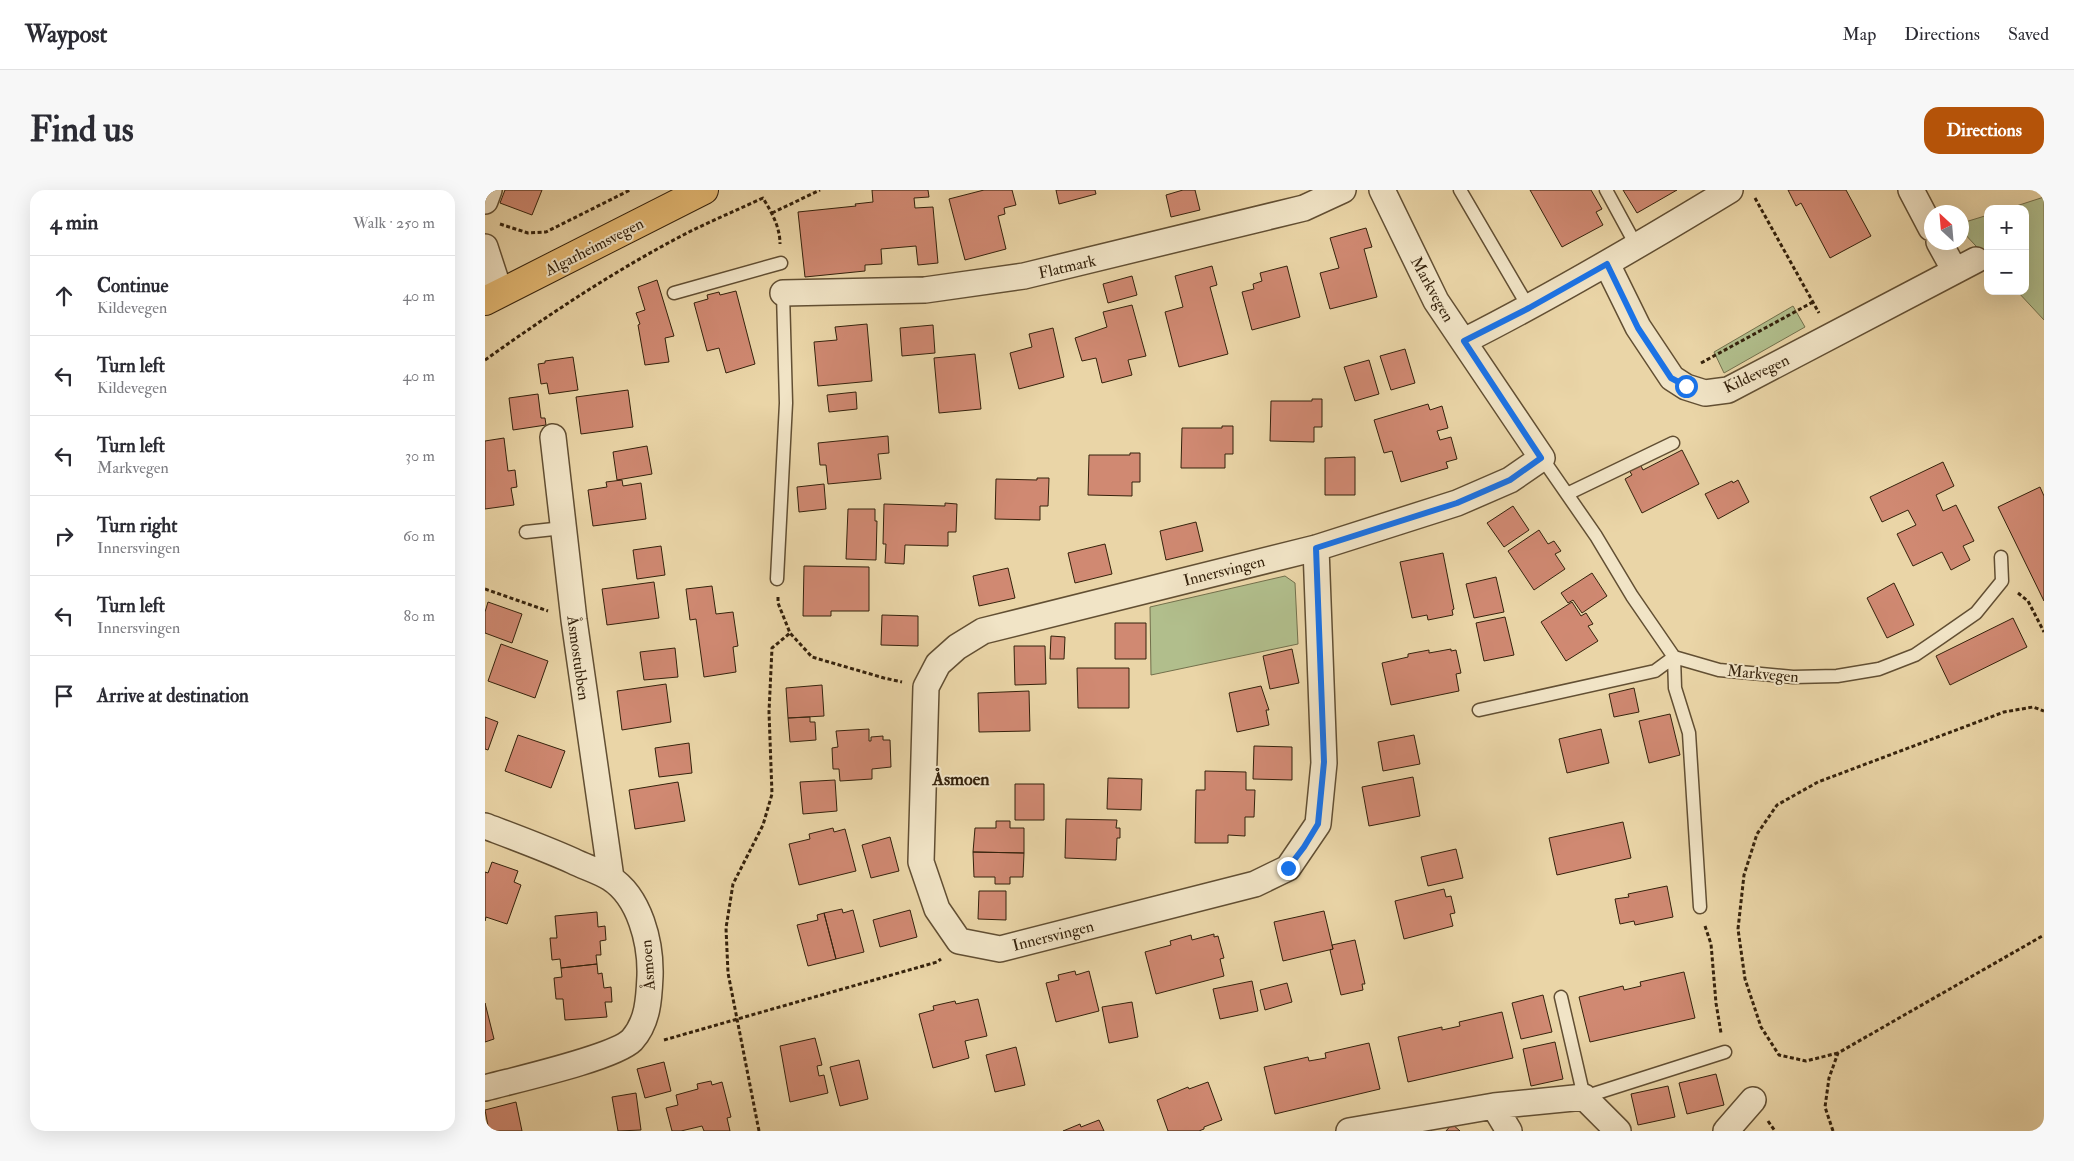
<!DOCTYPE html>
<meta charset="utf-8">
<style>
:root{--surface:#fff;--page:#f7f7f7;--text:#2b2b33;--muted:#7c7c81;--line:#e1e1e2;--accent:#b45309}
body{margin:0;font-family:"IM FELL Double Pica",serif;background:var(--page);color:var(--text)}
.controls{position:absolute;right:15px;top:15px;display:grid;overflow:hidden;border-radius:10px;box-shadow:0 5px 20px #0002}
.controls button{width:45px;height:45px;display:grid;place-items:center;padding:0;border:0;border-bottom:1px solid var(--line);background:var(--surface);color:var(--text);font:25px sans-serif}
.compass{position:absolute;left:1439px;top:15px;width:45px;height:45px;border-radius:50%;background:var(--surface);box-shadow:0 5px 20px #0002;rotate:334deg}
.stop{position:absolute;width:15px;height:15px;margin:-11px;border:4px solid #1a73e8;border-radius:50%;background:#fff}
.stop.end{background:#1a73e8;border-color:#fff;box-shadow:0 1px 5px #0008}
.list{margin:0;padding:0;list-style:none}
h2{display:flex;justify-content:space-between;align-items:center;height:65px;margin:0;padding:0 20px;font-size:21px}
h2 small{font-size:16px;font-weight:400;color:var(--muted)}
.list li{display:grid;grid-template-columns:32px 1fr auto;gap:15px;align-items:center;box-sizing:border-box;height:80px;padding:0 20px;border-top:1px solid var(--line)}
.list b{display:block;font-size:19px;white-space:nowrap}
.list p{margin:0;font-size:16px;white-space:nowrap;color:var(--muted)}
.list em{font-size:16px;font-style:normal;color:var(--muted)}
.icon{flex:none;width:28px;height:28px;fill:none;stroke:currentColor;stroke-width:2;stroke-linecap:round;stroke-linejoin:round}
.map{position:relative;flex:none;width:1559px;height:941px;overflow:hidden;border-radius:15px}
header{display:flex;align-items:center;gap:30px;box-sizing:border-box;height:70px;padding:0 25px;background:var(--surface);border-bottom:1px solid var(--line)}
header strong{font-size:24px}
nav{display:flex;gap:28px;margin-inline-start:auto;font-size:18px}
.intro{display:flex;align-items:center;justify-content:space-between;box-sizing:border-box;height:120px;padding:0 30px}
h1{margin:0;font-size:35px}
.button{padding:12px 22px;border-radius:15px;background:var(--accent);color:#fff;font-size:18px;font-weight:700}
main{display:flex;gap:30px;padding:0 30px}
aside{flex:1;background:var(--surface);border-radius:15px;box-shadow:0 5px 20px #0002}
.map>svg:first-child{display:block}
.green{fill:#b1be8c;stroke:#73704c}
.building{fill:#d08972;stroke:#35220c}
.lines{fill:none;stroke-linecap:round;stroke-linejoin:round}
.lane-casing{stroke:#624f33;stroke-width:15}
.street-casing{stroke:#624f33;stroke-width:28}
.primary-casing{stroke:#35220c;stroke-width:30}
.path{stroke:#35220c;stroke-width:3;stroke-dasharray:4 2.5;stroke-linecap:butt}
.lane{stroke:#f1e4c6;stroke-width:12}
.street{stroke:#f1e4c6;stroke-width:25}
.primary{stroke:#e5ba74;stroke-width:28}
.route{stroke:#1a73e8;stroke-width:6}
.labels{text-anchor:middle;stroke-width:4;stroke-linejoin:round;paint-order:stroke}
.street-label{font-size:16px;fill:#35220c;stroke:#f1e4c6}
.neighbourhood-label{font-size:18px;font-weight:bold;fill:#35220c;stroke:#f1e4c6}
</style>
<header>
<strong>Waypost</strong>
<nav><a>Map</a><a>Directions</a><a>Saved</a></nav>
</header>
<div class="intro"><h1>Find us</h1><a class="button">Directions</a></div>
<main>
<aside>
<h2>4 min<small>Walk · 250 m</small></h2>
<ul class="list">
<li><svg class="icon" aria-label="ahead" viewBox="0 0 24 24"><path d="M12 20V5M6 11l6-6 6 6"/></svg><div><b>Continue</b><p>Kildevegen</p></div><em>40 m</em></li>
<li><svg class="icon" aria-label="left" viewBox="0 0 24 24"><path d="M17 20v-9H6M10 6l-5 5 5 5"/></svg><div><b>Turn left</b><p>Kildevegen</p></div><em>40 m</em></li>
<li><svg class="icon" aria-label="left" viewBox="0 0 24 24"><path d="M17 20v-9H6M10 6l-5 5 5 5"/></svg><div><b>Turn left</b><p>Markvegen</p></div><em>30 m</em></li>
<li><svg class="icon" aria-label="right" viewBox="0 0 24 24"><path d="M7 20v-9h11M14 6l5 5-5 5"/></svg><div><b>Turn right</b><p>Innersvingen</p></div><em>60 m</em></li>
<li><svg class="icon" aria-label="left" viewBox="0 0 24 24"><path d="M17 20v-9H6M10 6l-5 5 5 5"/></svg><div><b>Turn left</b><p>Innersvingen</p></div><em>80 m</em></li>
<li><svg class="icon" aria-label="arrive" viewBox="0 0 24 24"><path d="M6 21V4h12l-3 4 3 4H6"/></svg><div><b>Arrive at destination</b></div></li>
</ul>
</aside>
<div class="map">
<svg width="1559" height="941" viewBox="0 0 1559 941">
<rect width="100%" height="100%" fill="#ead5a7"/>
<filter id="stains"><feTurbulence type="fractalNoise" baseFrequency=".004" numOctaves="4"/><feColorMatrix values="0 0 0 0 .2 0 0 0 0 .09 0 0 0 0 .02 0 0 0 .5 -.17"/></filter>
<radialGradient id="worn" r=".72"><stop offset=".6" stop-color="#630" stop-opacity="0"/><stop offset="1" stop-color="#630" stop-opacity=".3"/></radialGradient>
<path class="green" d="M 1559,7 L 1559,130 L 1532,101 L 1540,101 L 1540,19 L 1522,19 Z
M 1503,25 L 1503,69 L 1477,41 L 1477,33 Z
M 1308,116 L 1320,137 L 1239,183 L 1229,162 Z
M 800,386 L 810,393 L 813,454 L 666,485 L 665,417 Z"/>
<path class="building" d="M 20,0 L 57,0 L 47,25 L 15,13 Z
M 387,0 L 443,0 L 444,7 L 429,8 L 430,18 L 448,17 L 453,73 L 433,75 L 431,56 L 396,59 L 397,74 L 380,75 L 380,81 L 320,87 L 313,22 L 371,16 L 370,14 L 388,12 Z
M 499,0 L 527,0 L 531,15 L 519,18 L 520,24 L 513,26 L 521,59 L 480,70 L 464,9 Z
M 571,0 L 610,0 L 611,4 L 574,14 Z
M 698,0 L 710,0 L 715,20 L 686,27 L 681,5 Z
M 1045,0 L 1106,0 L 1117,19 L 1111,22 L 1118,35 L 1077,57 Z
M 1138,0 L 1192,0 L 1152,23 Z
M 1303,0 L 1361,0 L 1386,46 L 1345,68 L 1316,13 L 1311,16 Z
M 881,38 L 887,57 L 879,59 L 892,107 L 845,119 L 835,83 L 854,78 L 845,48 Z
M 727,76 L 732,95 L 725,97 L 743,164 L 694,177 L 680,122 L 698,117 L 690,86 Z
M 802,76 L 815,127 L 767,140 L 757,102 L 769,99 L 768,94 L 777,91 L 775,83 Z
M 647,86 L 652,105 L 623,113 L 618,94 Z
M 172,90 L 189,146 L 180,148 L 184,172 L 160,175 L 153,135 L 155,134 L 151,123 L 160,120 L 153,97 Z
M 251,101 L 270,174 L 241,183 L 234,158 L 222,161 L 209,113 L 223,109 L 222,105 L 234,102 L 235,105 Z
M 647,115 L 661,166 L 643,170 L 647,185 L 617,193 L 611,168 L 597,171 L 590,148 L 622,137 L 618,122 Z
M 382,134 L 387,191 L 333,196 L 329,152 L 352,150 L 350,137 Z
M 448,135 L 450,163 L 417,166 L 415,138 Z
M 568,138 L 579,187 L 534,199 L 525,163 L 547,157 L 544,144 Z
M 920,159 L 930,193 L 906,200 L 895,166 Z
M 490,164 L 496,219 L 454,223 L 449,168 Z
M 88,167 L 93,200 L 64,204 L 62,193 L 56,194 L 53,174 L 60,173 L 60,171 Z
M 884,170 L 894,204 L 870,211 L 859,177 Z
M 143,200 L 148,237 L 96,244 L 91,207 Z
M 371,202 L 372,219 L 344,222 L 342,205 Z
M 53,204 L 56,228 L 60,228 L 61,235 L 28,240 L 24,208 Z
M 827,209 L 837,209 L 837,237 L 829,237 L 829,252 L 785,251 L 786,211 L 827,211 Z
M 943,214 L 945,220 L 957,216 L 963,238 L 952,241 L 955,250 L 966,247 L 972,269 L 961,272 L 963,278 L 916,292 L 907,261 L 899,263 L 889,230 Z
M 737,236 L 748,236 L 748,264 L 740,264 L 740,278 L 696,278 L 697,238 L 737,238 Z
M 403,246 L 404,263 L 393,264 L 396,289 L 343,294 L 341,275 L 335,275 L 333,253 Z
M 19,248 L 23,281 L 30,280 L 32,297 L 26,298 L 29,315 L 0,319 L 0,251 Z
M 162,256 L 167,284 L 132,290 L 128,262 Z
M 1197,260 L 1214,294 L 1157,323 L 1140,289 L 1147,285 L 1144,280 L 1155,274 L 1158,280 Z
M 645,263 L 655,263 L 655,292 L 647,292 L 647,306 L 603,305 L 604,265 L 645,265 Z
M 870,267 L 870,305 L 840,305 L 840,268 Z
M 1458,272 L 1469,296 L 1451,305 L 1458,321 L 1471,315 L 1489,351 L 1478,356 L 1485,370 L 1466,380 L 1457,362 L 1428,376 L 1412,344 L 1431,335 L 1423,320 L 1397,332 L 1385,307 Z
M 552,288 L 564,288 L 563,316 L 555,316 L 555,330 L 510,329 L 511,289 L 552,290 Z
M 137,290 L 138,296 L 156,293 L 161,329 L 108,336 L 103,300 L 122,297 L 121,292 Z
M 1253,290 L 1264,312 L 1233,329 L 1220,304 L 1247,291 L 1248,293 Z
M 339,294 L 341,319 L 314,322 L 312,297 Z
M 1555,297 L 1559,306 L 1559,411 L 1513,317 Z
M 460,313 L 472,314 L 471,342 L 463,342 L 463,356 L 420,355 L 419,374 L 400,373 L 401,354 L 398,354 L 399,314 L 460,316 Z
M 1028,316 L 1044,340 L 1019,357 L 1002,333 Z
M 363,319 L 390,319 L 390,331 L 392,331 L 391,370 L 361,369 Z
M 711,332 L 718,361 L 681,370 L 675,341 Z
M 1054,340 L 1063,354 L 1069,351 L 1076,361 L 1070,364 L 1080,379 L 1049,400 L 1023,361 Z
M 620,354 L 627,384 L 590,393 L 583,363 Z
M 176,356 L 180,385 L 152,389 L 148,360 Z
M 958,363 L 969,419 L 967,420 L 968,425 L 943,430 L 942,425 L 927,428 L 915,372 Z
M 319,376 L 384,377 L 384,421 L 346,421 L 346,426 L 318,426 Z
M 523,378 L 530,408 L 494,416 L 488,386 Z
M 1107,383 L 1122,406 L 1097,423 L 1088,410 L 1083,413 L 1076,403 Z
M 1011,387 L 1019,422 L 989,428 L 981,394 Z
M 169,392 L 174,428 L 122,435 L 117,399 Z
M 1409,393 L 1429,435 L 1402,448 L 1382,408 Z
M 227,396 L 231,424 L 248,422 L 253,456 L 248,457 L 251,482 L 219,487 L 211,429 L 205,430 L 201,399 Z
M 3,412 L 37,424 L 27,453 L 0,443 L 0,422 Z
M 1087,412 L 1096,426 L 1101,423 L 1108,434 L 1103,436 L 1113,451 L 1081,471 L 1056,432 Z
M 397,425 L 433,426 L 433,456 L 396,455 Z
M 1020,427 L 1029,465 L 999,471 L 991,433 Z
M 1528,428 L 1542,457 L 1465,495 L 1451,466 Z
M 630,433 L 661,433 L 661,469 L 630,469 Z
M 566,446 L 580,447 L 579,469 L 565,469 Z
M 16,454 L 63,471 L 50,508 L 3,491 Z
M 529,456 L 560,456 L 561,494 L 530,495 Z
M 190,458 L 193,487 L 159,490 L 155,462 Z
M 807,459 L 814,493 L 785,499 L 778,466 Z
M 966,459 L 966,461 L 971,460 L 976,483 L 971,484 L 974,501 L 906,515 L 897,473 L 923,467 L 923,464 L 944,460 L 944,463 Z
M 592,478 L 644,478 L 644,518 L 593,518 Z
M 181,494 L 186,532 L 137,540 L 132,501 Z
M 337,495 L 339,526 L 303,528 L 301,498 Z
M 776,496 L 784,520 L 781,520 L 784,535 L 752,542 L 744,503 Z
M 1149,498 L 1154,522 L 1129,527 L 1124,504 Z
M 544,501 L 545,541 L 494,542 L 493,503 Z
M 1185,524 L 1195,565 L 1164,573 L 1154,531 Z
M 0,527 L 13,532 L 3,560 L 0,559 Z
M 325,527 L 325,532 L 330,532 L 331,550 L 305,552 L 303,528 Z
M 384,539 L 384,551 L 386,551 L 386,547 L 398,546 L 398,550 L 405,550 L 406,577 L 387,579 L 387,589 L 355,591 L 354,579 L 348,579 L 347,558 L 353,557 L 351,541 Z
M 1116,539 L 1124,573 L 1082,583 L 1074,549 Z
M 33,545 L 80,561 L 66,598 L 20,581 Z
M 929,545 L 935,574 L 898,581 L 893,552 Z
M 204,553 L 207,583 L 174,587 L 170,558 Z
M 769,556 L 807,557 L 807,590 L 768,589 Z
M 720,581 L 761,582 L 761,600 L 770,600 L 769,627 L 760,627 L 760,646 L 743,645 L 743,653 L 710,653 L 711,600 L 720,600 Z
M 928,587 L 935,626 L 884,636 L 877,597 Z
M 623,588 L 657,589 L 656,620 L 622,619 Z
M 350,590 L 352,621 L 318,624 L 315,592 Z
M 193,592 L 200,631 L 150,639 L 144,600 Z
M 530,594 L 559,594 L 559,630 L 530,630 Z
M 581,629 L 632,630 L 631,638 L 635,638 L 635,648 L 632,648 L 631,670 L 580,668 Z
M 511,631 L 525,631 L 525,638 L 539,638 L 539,663 L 488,662 L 490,638 L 511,638 Z
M 1138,632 L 1146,668 L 1072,685 L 1064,648 Z
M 348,638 L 349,642 L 360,639 L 371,681 L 314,695 L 304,654 L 325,649 L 324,644 Z
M 405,647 L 414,681 L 386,688 L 377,655 Z
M 971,659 L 978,688 L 943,696 L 936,667 Z
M 488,662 L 539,663 L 538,687 L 525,687 L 525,694 L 510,694 L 510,687 L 489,687 Z
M 7,672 L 33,681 L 29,692 L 36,695 L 22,734 L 1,727 L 0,731 L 0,682 L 3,683 Z
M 1182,696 L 1188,727 L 1150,735 L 1149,731 L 1135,734 L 1130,709 L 1144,707 L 1143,704 Z
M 959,699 L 961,707 L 966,706 L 970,723 L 965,724 L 968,736 L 919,749 L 910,711 Z
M 494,701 L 521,701 L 521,730 L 493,729 Z
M 357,719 L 358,723 L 368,720 L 379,762 L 351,769 L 339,723 Z
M 425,720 L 432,747 L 395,757 L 388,730 Z
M 839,721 L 848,759 L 798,771 L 789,732 Z
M 112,722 L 113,737 L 120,736 L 121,750 L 115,751 L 116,765 L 111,765 L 112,774 L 76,778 L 75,769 L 67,770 L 65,748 L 72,748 L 70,726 Z
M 339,723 L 351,769 L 323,776 L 312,735 L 333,730 L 332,725 Z
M 729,744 L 729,747 L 733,746 L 739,768 L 735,769 L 739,786 L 671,804 L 660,762 L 686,755 L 685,751 L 706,745 L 707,750 Z
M 870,750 L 880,794 L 877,794 L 878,800 L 856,805 L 845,760 L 848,759 L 847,755 Z
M 112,774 L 113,784 L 117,783 L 119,798 L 126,797 L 127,812 L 120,812 L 122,827 L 80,830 L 78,809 L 71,809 L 69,788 L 77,787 L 76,778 Z
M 590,781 L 591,785 L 604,781 L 614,821 L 571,832 L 561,793 L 574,790 L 573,785 Z
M 1199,782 L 1210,828 L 1105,852 L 1094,807 L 1138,796 L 1139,800 L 1156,796 L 1155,792 Z
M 767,791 L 773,821 L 735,829 L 728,799 Z
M 802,793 L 807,812 L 780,820 L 775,800 Z
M 1058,805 L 1067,842 L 1036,849 L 1027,813 Z
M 493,809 L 502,846 L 480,851 L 484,868 L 448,878 L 434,824 L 449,820 L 448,816 L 470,811 L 471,814 Z
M 647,812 L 653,847 L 624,853 L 617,817 Z
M 0,813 L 9,849 L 0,852 Z
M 1017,822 L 1028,868 L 923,892 L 913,847 L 957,837 L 957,840 L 975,836 L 974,832 Z
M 330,848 L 337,875 L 332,876 L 334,886 L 339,885 L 343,903 L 305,912 L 295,856 Z
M 1070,852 L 1078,889 L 1046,896 L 1038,859 Z
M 884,853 L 895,899 L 790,924 L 779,877 L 823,867 L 824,871 L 841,868 L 840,863 Z
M 531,857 L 540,895 L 510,902 L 501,865 Z
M 374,870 L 383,909 L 355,916 L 345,877 Z
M 179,872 L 186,901 L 160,908 L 152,879 Z
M 1231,884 L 1239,915 L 1202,924 L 1194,893 Z
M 226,891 L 227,895 L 237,892 L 246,927 L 242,928 L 245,941 L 219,941 L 217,936 L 196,941 L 187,941 L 181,918 L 193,915 L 191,905 L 213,899 L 212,894 Z
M 723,892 L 737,930 L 719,937 L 719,939 L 714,941 L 683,941 L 672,910 L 703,897 L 704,899 Z
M 1183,896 L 1190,927 L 1153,935 L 1146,904 Z
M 151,903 L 156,940 L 133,941 L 127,907 Z
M 31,912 L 37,941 L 4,941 L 0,920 Z
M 614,930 L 619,941 L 578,941 L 595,934 L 596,937 Z
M 967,934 L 975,941 L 961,941 Z"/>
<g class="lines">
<g class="lane-casing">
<path id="lane" d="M 975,0 L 1044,118
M 1121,0 L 1152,57
M 189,103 L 296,73
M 1057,268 L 1111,346 L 1147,406 L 1189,467 L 1190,498 L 1204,543 L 1215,717
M 1082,304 L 1188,253
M 41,342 L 78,338
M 292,389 L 301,213 L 298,103
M 1189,467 L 1234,480 L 1308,487 L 1352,486 L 1394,479 L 1430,465 L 1455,448 L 1491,423 L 1517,391 L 1516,367
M 994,520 L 1170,481 L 1189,467
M 1076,807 L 1099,907 L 1240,862"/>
</g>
<g class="street-casing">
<path id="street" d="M 1426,0 L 1446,38
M 0,11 L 4,0
M 0,57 L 15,103
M 1122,74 L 1153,137 L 1187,188 L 1201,197 L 1220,203 L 1243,200 L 1470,81 L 1454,52
M 1470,81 L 1491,70
M 298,103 L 440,100 L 539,86 L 819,18 L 858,0
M 979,151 C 1070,105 1158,53 1245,0
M 68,247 L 89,430 L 126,688
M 831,358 L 839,573 L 833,634 L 803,678 L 770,694 L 515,759 L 474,751 L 452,719 L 436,672 L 441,497 L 453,474 L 472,457 L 498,441 L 831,358 L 972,313 L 1025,290 L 1057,268 L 951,111 L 897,0
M 0,636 C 29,647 59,658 88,671 C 100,677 114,681 125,688 C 155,707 166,753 165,786 C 164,809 163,832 147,850 C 129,868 29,890 0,898
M 1009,916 L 1024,941
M 864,941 L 1009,916 L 1099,907 L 1133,941
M 1241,941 L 1268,910"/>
</g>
<g class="primary-casing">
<path id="primary" d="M 0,111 L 219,0"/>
</g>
<path class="path" d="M 1270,8 L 1334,123
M 287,23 L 335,0
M 15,34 L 43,43 L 61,42 L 145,0
M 0,170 C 66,123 135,77 208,40 C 231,29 254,19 278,8 C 287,23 295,37 295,54
M 1216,173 L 1328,112
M 0,399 L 63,421
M 1533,403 L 1543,411 L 1559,442
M 293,407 L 293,413 L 305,443 L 327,467 L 399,488 L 417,492
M 1220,736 L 1226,754 L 1231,813 L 1236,843
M 179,850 L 452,772 L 456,769
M 1353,863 L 1321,871 L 1294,865 L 1276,837 L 1260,789 L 1253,739 L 1259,685 L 1272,644 L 1292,615 L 1333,592 L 1519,522 L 1548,517 L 1559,521
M 1283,931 L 1290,941
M 274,941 L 243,783 L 241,738 L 248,694 L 278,635 L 287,604 L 284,522 L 287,458 L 305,443
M 1348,941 L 1340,917 L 1344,888 L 1353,863 L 1559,745"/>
<use href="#lane" class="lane"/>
<use href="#street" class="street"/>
<use href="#primary" class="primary"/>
</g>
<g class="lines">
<path class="route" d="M 803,678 L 819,657 L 833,634 L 839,572 L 831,358 L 972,313 L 1025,290 L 1056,268 L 979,151 L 1044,118 L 1122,74 L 1153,138 L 1186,188 L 1201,196"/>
</g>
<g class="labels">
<g class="street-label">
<text transform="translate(109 56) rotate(-27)" y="6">Algarheimsvegen</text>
<text transform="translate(582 76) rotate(-13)" y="6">Flatmark</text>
<text transform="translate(948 99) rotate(61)" y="6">Markvegen</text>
<text transform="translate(1271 183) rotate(-25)" y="6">Kildevegen</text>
<text transform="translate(739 380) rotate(-14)" y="6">Innersvingen</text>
<text transform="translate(94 468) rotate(82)" y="6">Åsmostubben</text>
<text transform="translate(1278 483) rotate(5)" y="6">Markvegen</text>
<text transform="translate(568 745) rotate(-14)" y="6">Innersvingen</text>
<text transform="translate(162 775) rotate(-94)" y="6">Åsmoen</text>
</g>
<g class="neighbourhood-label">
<text x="476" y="595">Åsmoen</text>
</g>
</g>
<rect width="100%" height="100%" filter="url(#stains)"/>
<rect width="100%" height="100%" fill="url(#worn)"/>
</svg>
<div class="controls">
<button>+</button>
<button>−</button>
</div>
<svg class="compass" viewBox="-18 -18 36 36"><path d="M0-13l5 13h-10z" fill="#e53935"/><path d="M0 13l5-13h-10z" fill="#7c7c81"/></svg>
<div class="stop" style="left:1201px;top:196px"></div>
<div class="stop end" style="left:803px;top:678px"></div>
</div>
</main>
